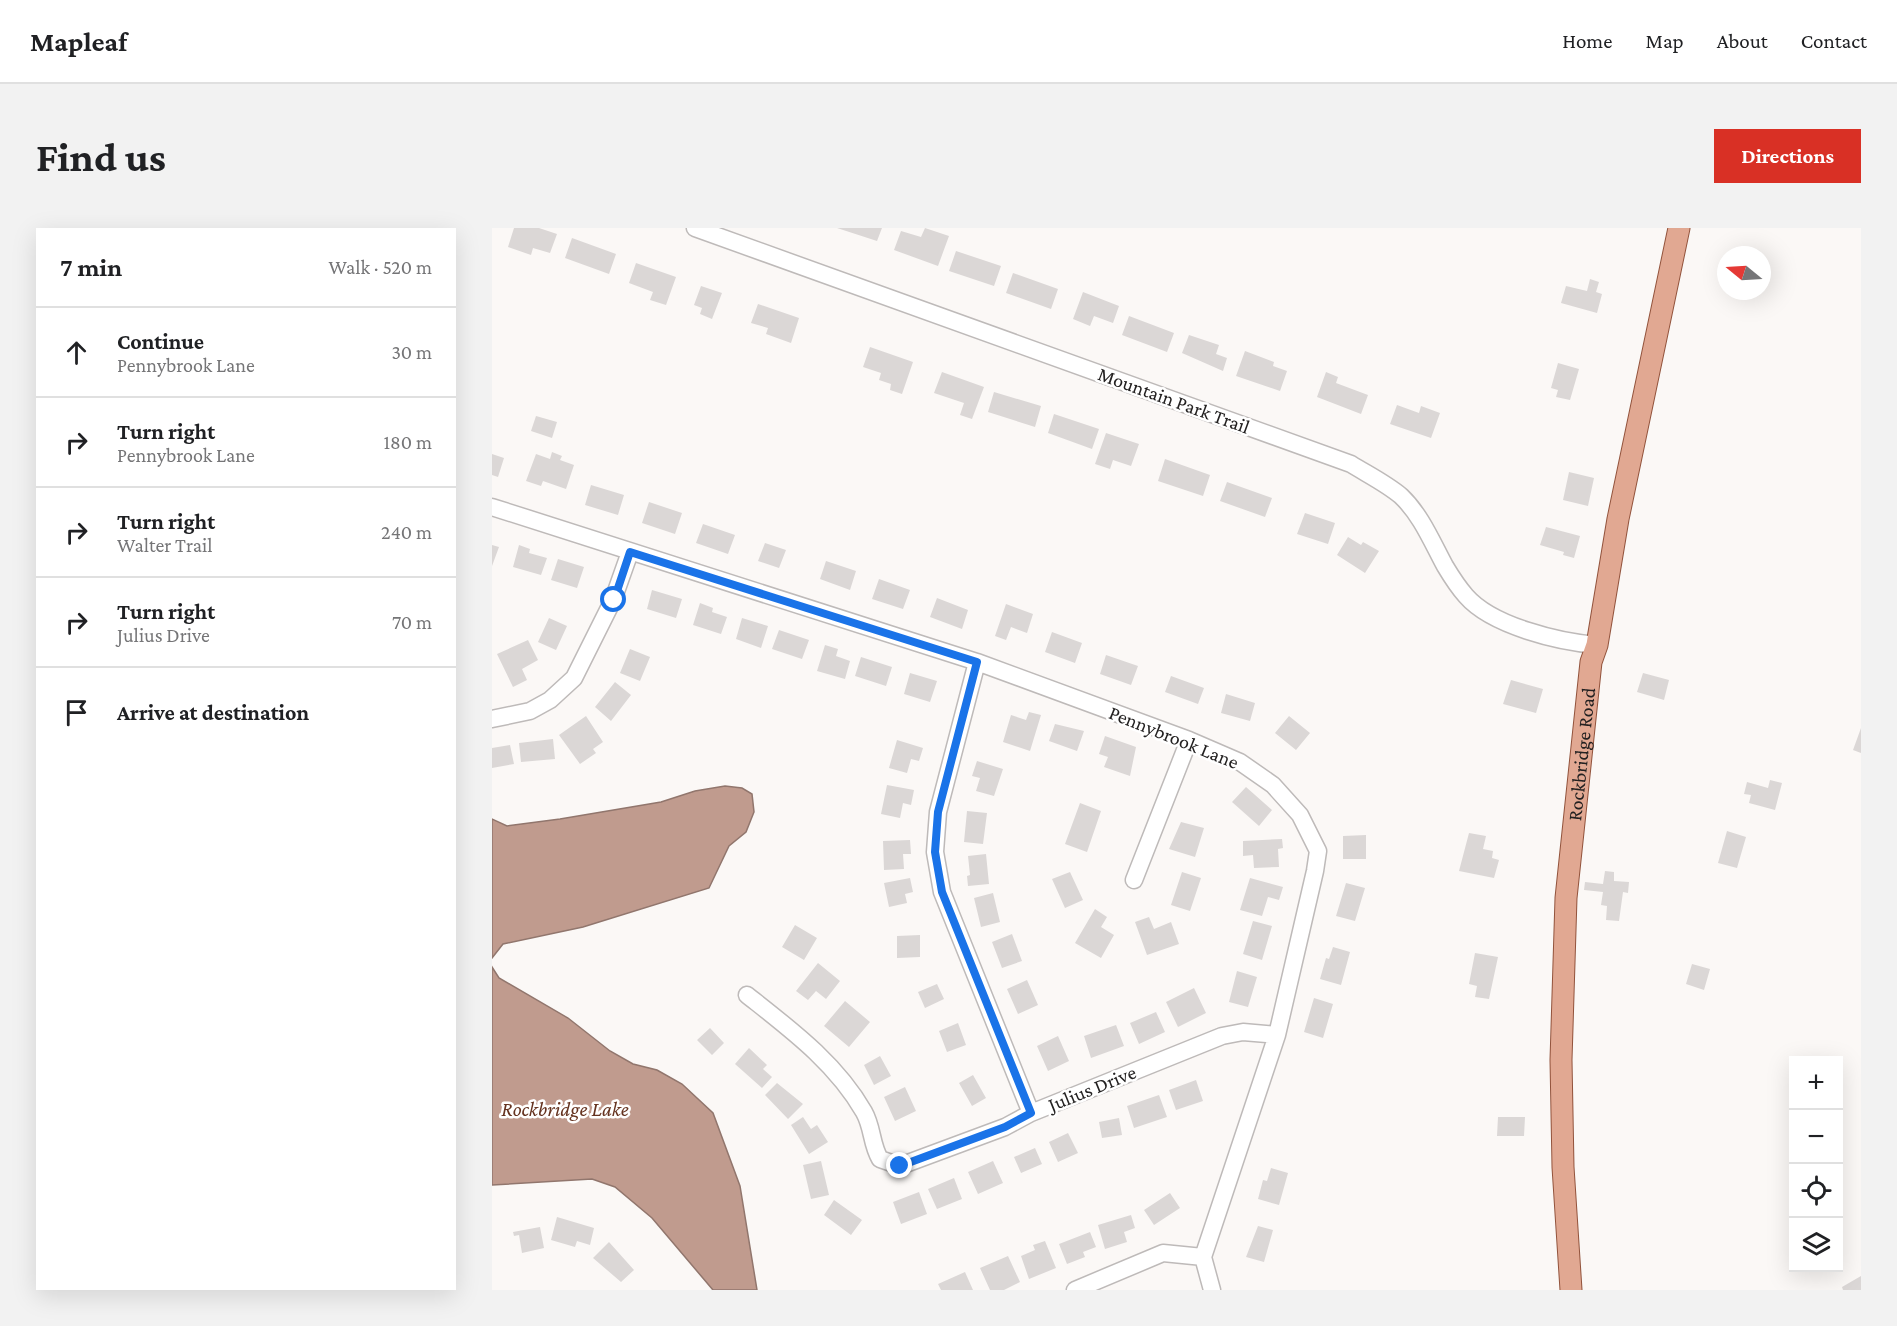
<!DOCTYPE html>
<meta charset="utf-8">
<style>
:root{--surface:#fff;--page:#f2f2f2;--text:#202124;--muted:#757577;--line:#e0e0e0;--accent:#d93025}
body{margin:0;font-family:"Crimson Pro",serif;background:var(--page);color:var(--text)}
.controls{position:absolute;right:18px;bottom:18px;display:grid;overflow:hidden;border-radius:0px;box-shadow:0 6px 24px #0002}
.controls button{width:54px;height:54px;display:grid;place-items:center;padding:0;border:0;border-bottom:2px solid var(--line);background:var(--surface);color:var(--text);font:30px sans-serif}
.compass{position:absolute;left:1225px;top:18px;width:54px;height:54px;border-radius:50%;background:var(--surface);box-shadow:0 6px 24px #0002;rotate:288deg}
.stop{position:absolute;width:18px;height:18px;margin:-14px;border:4px solid #1a73e8;border-radius:50%;background:#fff}
.stop.end{background:#1a73e8;border-color:#fff;box-shadow:0 2px 6px #0008}
.list{margin:0;padding:0;list-style:none}
h2{display:flex;justify-content:space-between;align-items:center;height:78px;margin:0;padding:0 24px;font-size:26px}
h2 small{font-size:20px;font-weight:400;color:var(--muted)}
.list li{display:grid;grid-template-columns:39px 1fr auto;gap:18px;align-items:center;box-sizing:border-box;height:90px;padding:0 24px;border-top:2px solid var(--line)}
.list b{display:block;font-size:22px;white-space:nowrap}
.list p{margin:0;font-size:20px;white-space:nowrap;color:var(--muted)}
.list em{font-size:20px;font-style:normal;color:var(--muted)}
.icon{flex:none;width:33px;height:33px;fill:none;stroke:currentColor;stroke-width:2;stroke-linecap:round;stroke-linejoin:round}
.map{position:relative;flex:none;width:1369px;height:1062px;overflow:hidden;border-radius:0px}
header{display:flex;align-items:center;gap:36px;box-sizing:border-box;height:84px;padding:0 30px;background:var(--surface);border-bottom:2px solid var(--line)}
header strong{font-size:28px}
nav{display:flex;gap:33px;margin-inline-start:auto;font-size:21px}
.intro{display:flex;align-items:center;justify-content:space-between;box-sizing:border-box;height:144px;padding:0 36px}
h1{margin:0;font-size:42px}
.button{padding:15px 27px;border-radius:0px;background:var(--accent);color:#fff;font-size:21px;font-weight:700}
main{display:flex;gap:36px;padding:0 36px}
aside{flex:1;background:var(--surface);border-radius:0px;box-shadow:0 6px 24px #0002}
.map>svg:first-child{display:block}
.water{fill:#c09b8e;stroke:#91766d;stroke-width:1.5}
.building{fill:#dbd7d6}
.lines{fill:none;stroke-linecap:round;stroke-linejoin:round}
.minor-casing{stroke:#bebab9;stroke-width:19}
.major-casing{stroke:#92533c;stroke-width:23}
.minor{stroke:#fff;stroke-width:16}
.major{stroke:#e1a892;stroke-width:21}
.route{stroke:#1a73e8;stroke-width:8}
.labels{text-anchor:middle;stroke-width:5;stroke-linejoin:round;paint-order:stroke}
.street-label{font-size:20px;fill:#232121;stroke:#fff}
.water-label{font-size:21px;font-style:italic;fill:#653320;stroke:#fff}
</style>
<header>
<strong>Mapleaf</strong>
<nav><a>Home</a><a>Map</a><a>About</a><a>Contact</a></nav>
</header>
<div class="intro"><h1>Find us</h1><a class="button">Directions</a></div>
<main>
<aside>
<h2>7 min<small>Walk · 520 m</small></h2>
<ul class="list">
<li><svg class="icon" aria-label="ahead" viewBox="0 0 24 24"><path d="M12 20V5M6 11l6-6 6 6"/></svg><div><b>Continue</b><p>Pennybrook Lane</p></div><em>30 m</em></li>
<li><svg class="icon" aria-label="right" viewBox="0 0 24 24"><path d="M7 20v-9h11M14 6l5 5-5 5"/></svg><div><b>Turn right</b><p>Pennybrook Lane</p></div><em>180 m</em></li>
<li><svg class="icon" aria-label="right" viewBox="0 0 24 24"><path d="M7 20v-9h11M14 6l5 5-5 5"/></svg><div><b>Turn right</b><p>Walter Trail</p></div><em>240 m</em></li>
<li><svg class="icon" aria-label="right" viewBox="0 0 24 24"><path d="M7 20v-9h11M14 6l5 5-5 5"/></svg><div><b>Turn right</b><p>Julius Drive</p></div><em>70 m</em></li>
<li><svg class="icon" aria-label="arrive" viewBox="0 0 24 24"><path d="M6 21V4h12l-3 4 3 4H6"/></svg><div><b>Arrive at destination</b></div></li>
</ul>
</aside>
<div class="map">
<svg width="1369" height="1062" viewBox="0 0 1369 1062">
<rect width="100%" height="100%" fill="#fbf8f6"/>
<path class="water" d="M 233,558 L 250,560 L 260,566 L 262,584 L 254,604 L 237,618 L 217,660 L 91,699 L 11,716 L 0,730 L 0,591 L 15,598 L 68,591 L 169,574 L 203,563 Z
M 0,739 L 7,750 L 76,790 L 118,823 L 141,836 L 165,842 L 190,856 L 221,885 L 248,958 L 265,1062 L 221,1062 L 160,990 L 123,959 L 100,951 L 0,957 Z"/>
<path class="building" d="M 22,0 L 47,0 L 65,6 L 58,25 L 41,20 L 39,27 L 16,19 Z
M 345,0 L 390,0 L 385,13 Z
M 433,0 L 457,8 L 446,38 L 402,22 L 409,3 L 429,9 Z
M 80,10 L 124,26 L 117,46 L 73,30 Z
M 464,23 L 509,38 L 502,58 L 457,43 Z
M 144,35 L 184,49 L 174,77 L 158,72 L 161,64 L 137,55 Z
M 521,45 L 566,61 L 559,81 L 514,65 Z
M 1098,51 L 1107,54 L 1104,64 L 1110,66 L 1105,85 L 1069,75 L 1074,58 L 1095,63 Z
M 209,58 L 230,65 L 220,91 L 208,86 L 210,80 L 202,77 Z
M 591,64 L 627,78 L 621,95 L 602,88 L 598,98 L 581,91 Z
M 266,76 L 307,90 L 299,115 L 274,106 L 276,100 L 259,95 Z
M 637,88 L 682,105 L 675,124 L 630,107 Z
M 697,107 L 727,117 L 724,126 L 735,130 L 731,143 L 690,125 Z
M 378,119 L 421,134 L 410,166 L 398,162 L 399,156 L 387,152 L 389,145 L 371,139 Z
M 753,123 L 782,134 L 781,138 L 795,143 L 788,163 L 744,148 Z
M 1066,135 L 1087,141 L 1078,172 L 1064,169 L 1066,162 L 1059,160 Z
M 450,144 L 492,159 L 480,191 L 468,187 L 472,175 L 442,165 Z
M 834,144 L 846,149 L 844,155 L 876,167 L 869,186 L 825,169 Z
M 502,164 L 549,178 L 543,199 L 496,184 Z
M 905,177 L 927,185 L 929,178 L 948,185 L 939,210 L 898,196 Z
M 562,186 L 607,201 L 600,221 L 556,205 Z
M 44,188 L 65,194 L 60,210 L 39,203 Z
M 614,205 L 647,216 L 639,238 L 621,232 L 618,241 L 603,236 Z
M 60,224 L 70,228 L 68,232 L 82,237 L 74,261 L 51,253 L 49,258 L 34,253 L 44,226 L 58,231 Z
M 0,226 L 12,230 L 6,249 L 0,247 Z
M 673,231 L 718,247 L 711,268 L 666,253 Z
M 1077,244 L 1102,250 L 1096,278 L 1071,272 Z
M 735,254 L 780,270 L 773,289 L 728,273 Z
M 99,257 L 132,267 L 126,287 L 93,277 Z
M 157,274 L 190,285 L 183,306 L 150,295 Z
M 813,285 L 843,295 L 836,316 L 805,306 Z
M 211,296 L 243,307 L 236,326 L 204,315 Z
M 1054,299 L 1088,308 L 1082,330 L 1071,327 L 1072,324 L 1048,317 Z
M 856,309 L 869,317 L 871,314 L 887,323 L 873,345 L 845,327 Z
M 273,315 L 294,322 L 287,340 L 266,333 Z
M 0,317 L 7,319 L 0,338 Z
M 27,317 L 38,321 L 37,325 L 55,330 L 49,347 L 21,339 Z
M 66,331 L 92,339 L 85,360 L 59,352 Z
M 334,333 L 364,343 L 358,362 L 328,351 Z
M 387,351 L 418,362 L 411,381 L 380,371 Z
M 160,362 L 190,371 L 184,390 L 155,381 Z
M 445,370 L 476,382 L 470,401 L 438,389 Z
M 208,375 L 221,380 L 220,384 L 235,389 L 229,406 L 201,397 Z
M 514,376 L 541,386 L 535,405 L 519,399 L 514,412 L 503,408 Z
M 57,390 L 75,398 L 64,422 L 46,414 Z
M 250,390 L 276,398 L 269,420 L 244,411 Z
M 287,402 L 317,412 L 310,431 L 280,421 Z
M 560,404 L 590,415 L 583,435 L 553,424 Z
M 36,412 L 46,432 L 30,441 L 35,452 L 21,459 L 5,426 Z
M 333,417 L 346,421 L 344,428 L 358,433 L 353,451 L 325,443 Z
M 138,421 L 158,429 L 148,453 L 128,445 Z
M 614,427 L 646,438 L 639,457 L 608,446 Z
M 369,429 L 400,439 L 394,458 L 363,448 Z
M 418,445 L 445,453 L 438,474 L 412,466 Z
M 1151,445 L 1177,452 L 1172,472 L 1145,464 Z
M 679,448 L 712,460 L 706,476 L 673,464 Z
M 1019,452 L 1051,461 L 1044,485 L 1011,476 Z
M 123,454 L 139,467 L 119,493 L 103,479 Z
M 734,466 L 763,475 L 758,493 L 729,485 Z
M 537,484 L 549,487 L 538,523 L 511,514 L 519,487 L 534,492 Z
M 94,488 L 111,514 L 101,521 L 104,525 L 88,536 L 67,507 Z
M 797,488 L 818,505 L 804,522 L 783,505 Z
M 563,496 L 592,503 L 585,523 L 557,513 Z
M 1369,500 L 1369,525 L 1361,522 Z
M 613,508 L 644,519 L 638,548 L 612,539 L 616,529 L 607,526 Z
M 61,511 L 63,531 L 29,534 L 27,515 Z
M 405,512 L 431,520 L 427,533 L 419,531 L 415,545 L 397,540 Z
M 18,517 L 22,536 L 0,540 L 0,520 Z
M 485,533 L 511,541 L 502,568 L 484,563 L 488,550 L 480,548 Z
M 1278,552 L 1290,555 L 1283,582 L 1257,575 L 1259,567 L 1252,566 L 1255,554 L 1276,560 Z
M 395,557 L 422,562 L 419,577 L 411,575 L 408,590 L 389,586 Z
M 754,559 L 780,582 L 767,598 L 740,574 Z
M 588,575 L 609,583 L 595,624 L 573,616 Z
M 475,583 L 495,585 L 491,616 L 472,614 Z
M 689,594 L 712,600 L 703,629 L 677,621 Z
M 1235,603 L 1254,609 L 1245,640 L 1226,635 Z
M 977,605 L 994,608 L 991,621 L 1001,623 L 1000,630 L 1007,632 L 1002,650 L 967,643 Z
M 874,607 L 874,631 L 851,631 L 851,608 Z
M 790,611 L 791,620 L 786,621 L 787,639 L 762,640 L 761,627 L 751,628 L 751,613 Z
M 418,612 L 419,626 L 411,626 L 412,641 L 392,642 L 391,613 Z
M 494,626 L 497,656 L 476,658 L 475,648 L 478,647 L 476,628 Z
M 1113,643 L 1122,644 L 1122,653 L 1137,654 L 1136,665 L 1131,664 L 1127,693 L 1114,692 L 1115,678 L 1109,677 L 1111,664 L 1092,662 L 1093,654 L 1111,656 Z
M 578,644 L 591,672 L 573,680 L 560,651 Z
M 690,644 L 709,650 L 698,683 L 679,677 Z
M 418,650 L 421,664 L 413,666 L 415,675 L 397,679 L 392,655 Z
M 758,650 L 791,659 L 787,672 L 776,669 L 770,688 L 748,682 Z
M 854,655 L 873,660 L 863,693 L 844,688 Z
M 501,665 L 508,694 L 489,699 L 482,670 Z
M 603,681 L 615,689 L 609,699 L 622,707 L 609,730 L 583,715 Z
M 657,689 L 662,701 L 679,694 L 687,716 L 655,727 L 643,694 Z
M 761,693 L 780,698 L 770,732 L 751,726 Z
M 303,697 L 325,710 L 312,732 L 290,719 Z
M 520,706 L 530,733 L 510,740 L 500,714 Z
M 428,707 L 428,729 L 405,730 L 405,708 Z
M 841,719 L 858,724 L 849,757 L 828,751 L 834,730 L 837,731 Z
M 983,725 L 1006,729 L 997,771 L 983,769 L 985,758 L 977,756 Z
M 326,735 L 348,753 L 334,771 L 324,763 L 316,772 L 304,763 Z
M 1200,736 L 1218,741 L 1212,762 L 1194,756 Z
M 745,743 L 765,749 L 756,779 L 737,774 Z
M 535,752 L 546,777 L 526,786 L 515,761 Z
M 445,756 L 452,771 L 433,780 L 426,764 Z
M 702,760 L 714,785 L 686,799 L 674,774 Z
M 822,770 L 841,776 L 831,810 L 812,804 Z
M 353,773 L 378,794 L 357,819 L 332,798 Z
M 664,784 L 673,804 L 647,816 L 638,795 Z
M 466,795 L 474,817 L 455,824 L 447,803 Z
M 624,797 L 632,818 L 599,830 L 592,808 Z
M 218,800 L 232,815 L 220,827 L 205,812 Z
M 566,808 L 577,833 L 556,843 L 545,818 Z
M 257,820 L 275,837 L 271,841 L 280,849 L 270,860 L 243,836 Z
M 388,828 L 399,848 L 382,857 L 372,837 Z
M 481,847 L 494,870 L 480,878 L 467,855 Z
M 704,852 L 711,873 L 684,882 L 677,862 Z
M 285,855 L 311,876 L 296,891 L 273,867 Z
M 413,859 L 424,883 L 403,893 L 392,869 Z
M 667,867 L 675,889 L 642,900 L 635,878 Z
M 311,889 L 319,901 L 325,897 L 336,914 L 317,926 L 299,897 Z
M 1006,889 L 1033,889 L 1032,908 L 1005,908 Z
M 627,890 L 630,907 L 610,910 L 607,894 Z
M 576,905 L 586,925 L 566,934 L 557,914 Z
M 543,920 L 550,936 L 529,945 L 522,929 Z
M 329,933 L 337,967 L 319,971 L 311,937 Z
M 501,933 L 511,955 L 486,966 L 476,944 Z
M 779,940 L 796,945 L 787,977 L 766,971 L 771,952 L 775,953 Z
M 462,950 L 470,971 L 445,981 L 436,961 Z
M 427,964 L 435,986 L 409,996 L 401,974 Z
M 678,965 L 688,980 L 662,997 L 652,982 Z
M 342,972 L 370,992 L 359,1007 L 332,987 Z
M 639,987 L 643,1000 L 632,1004 L 635,1014 L 613,1021 L 606,997 Z
M 65,989 L 102,1000 L 98,1017 L 85,1013 L 83,1019 L 59,1012 Z
M 766,998 L 781,1002 L 772,1034 L 754,1029 Z
M 48,999 L 52,1020 L 30,1025 L 27,1007 L 22,1008 L 21,1004 Z
M 598,1004 L 604,1019 L 591,1024 L 593,1029 L 575,1036 L 567,1016 Z
M 553,1013 L 564,1040 L 537,1051 L 529,1028 L 543,1022 L 541,1017 Z
M 117,1014 L 142,1042 L 129,1054 L 101,1030 Z
M 516,1028 L 528,1054 L 512,1062 L 498,1062 L 488,1040 Z
M 473,1044 L 481,1062 L 449,1062 L 446,1056 Z
M 1369,1048 L 1369,1062 L 1351,1062 L 1350,1059 Z"/>
<g class="lines">
<g class="minor-casing">
<path id="minor" d="M 203,0 L 859,236 C 875,246 895,256 909,268 C 929,287 940,314 953,338 C 959,348 966,359 974,368 C 1000,398 1067,414 1105,417
M 0,279 L 485,434 L 697,512 L 748,534 L 781,557 L 808,587 L 826,623 L 823,643 L 785,807 L 711,1029 L 720,1062
M 485,434 L 446,584 L 443,624 L 450,664 L 539,885
M 0,491 L 38,483 L 58,472 L 82,450 L 121,372 L 138,324
M 642,652 L 697,512
M 255,767 C 298,801 344,835 372,884 C 381,900 379,916 388,931 L 408,938 L 513,899 L 539,885 L 730,808 L 751,804 L 785,807
M 583,1062 L 671,1025 L 711,1029"/>
</g>
<g class="major-casing">
<g id="major">
<path id="s1" d="M 1079,1062 L 1071,939 L 1069,832 L 1074,670 L 1099,434 L 1105,417 L 1126,291 L 1187,0"/>
</g>
</g>
<use href="#minor" class="minor"/>
<use href="#major" class="major"/>
</g>
<g class="lines">
<path class="route" d="M 122,372 L 138,324 L 485,434 L 446,584 L 443,624 L 450,664 L 539,885 L 513,899 L 408,938"/>
</g>
<g class="labels">
<g class="street-label">
<text transform="translate(682 172) rotate(20)" y="7">Mountain Park Trail</text>
<text transform="translate(682 509) rotate(22)" y="7">Pennybrook Lane</text>
<text dy="7" stroke="none"><textPath href="#s1" startOffset="537">Rockbridge Road</textPath></text>
<text transform="translate(600 860) rotate(-22)" y="7">Julius Drive</text>
</g>
<g class="water-label">
<text x="73" y="888">Rockbridge Lake</text>
</g>
</g>
</svg>
<div class="controls">
<button>+</button>
<button>−</button>
<button><svg class="icon" aria-label="locate" viewBox="0 0 24 24"><circle cx="12" cy="12" r="6"/><path d="M12 2v4M12 18v4M2 12h4M18 12h4"/></svg></button>
<button><svg class="icon" aria-label="layers" viewBox="0 0 24 24"><path d="M12 4l9 5-9 5-9-5zM3 14l9 5 9-5"/></svg></button>
</div>
<svg class="compass" viewBox="-18 -18 36 36"><path d="M0-13l5 13h-10z" fill="#e53935"/><path d="M0 13l5-13h-10z" fill="#757577"/></svg>
<div class="stop" style="left:122px;top:372px"></div>
<div class="stop end" style="left:408px;top:938px"></div>
</div>
</main>
